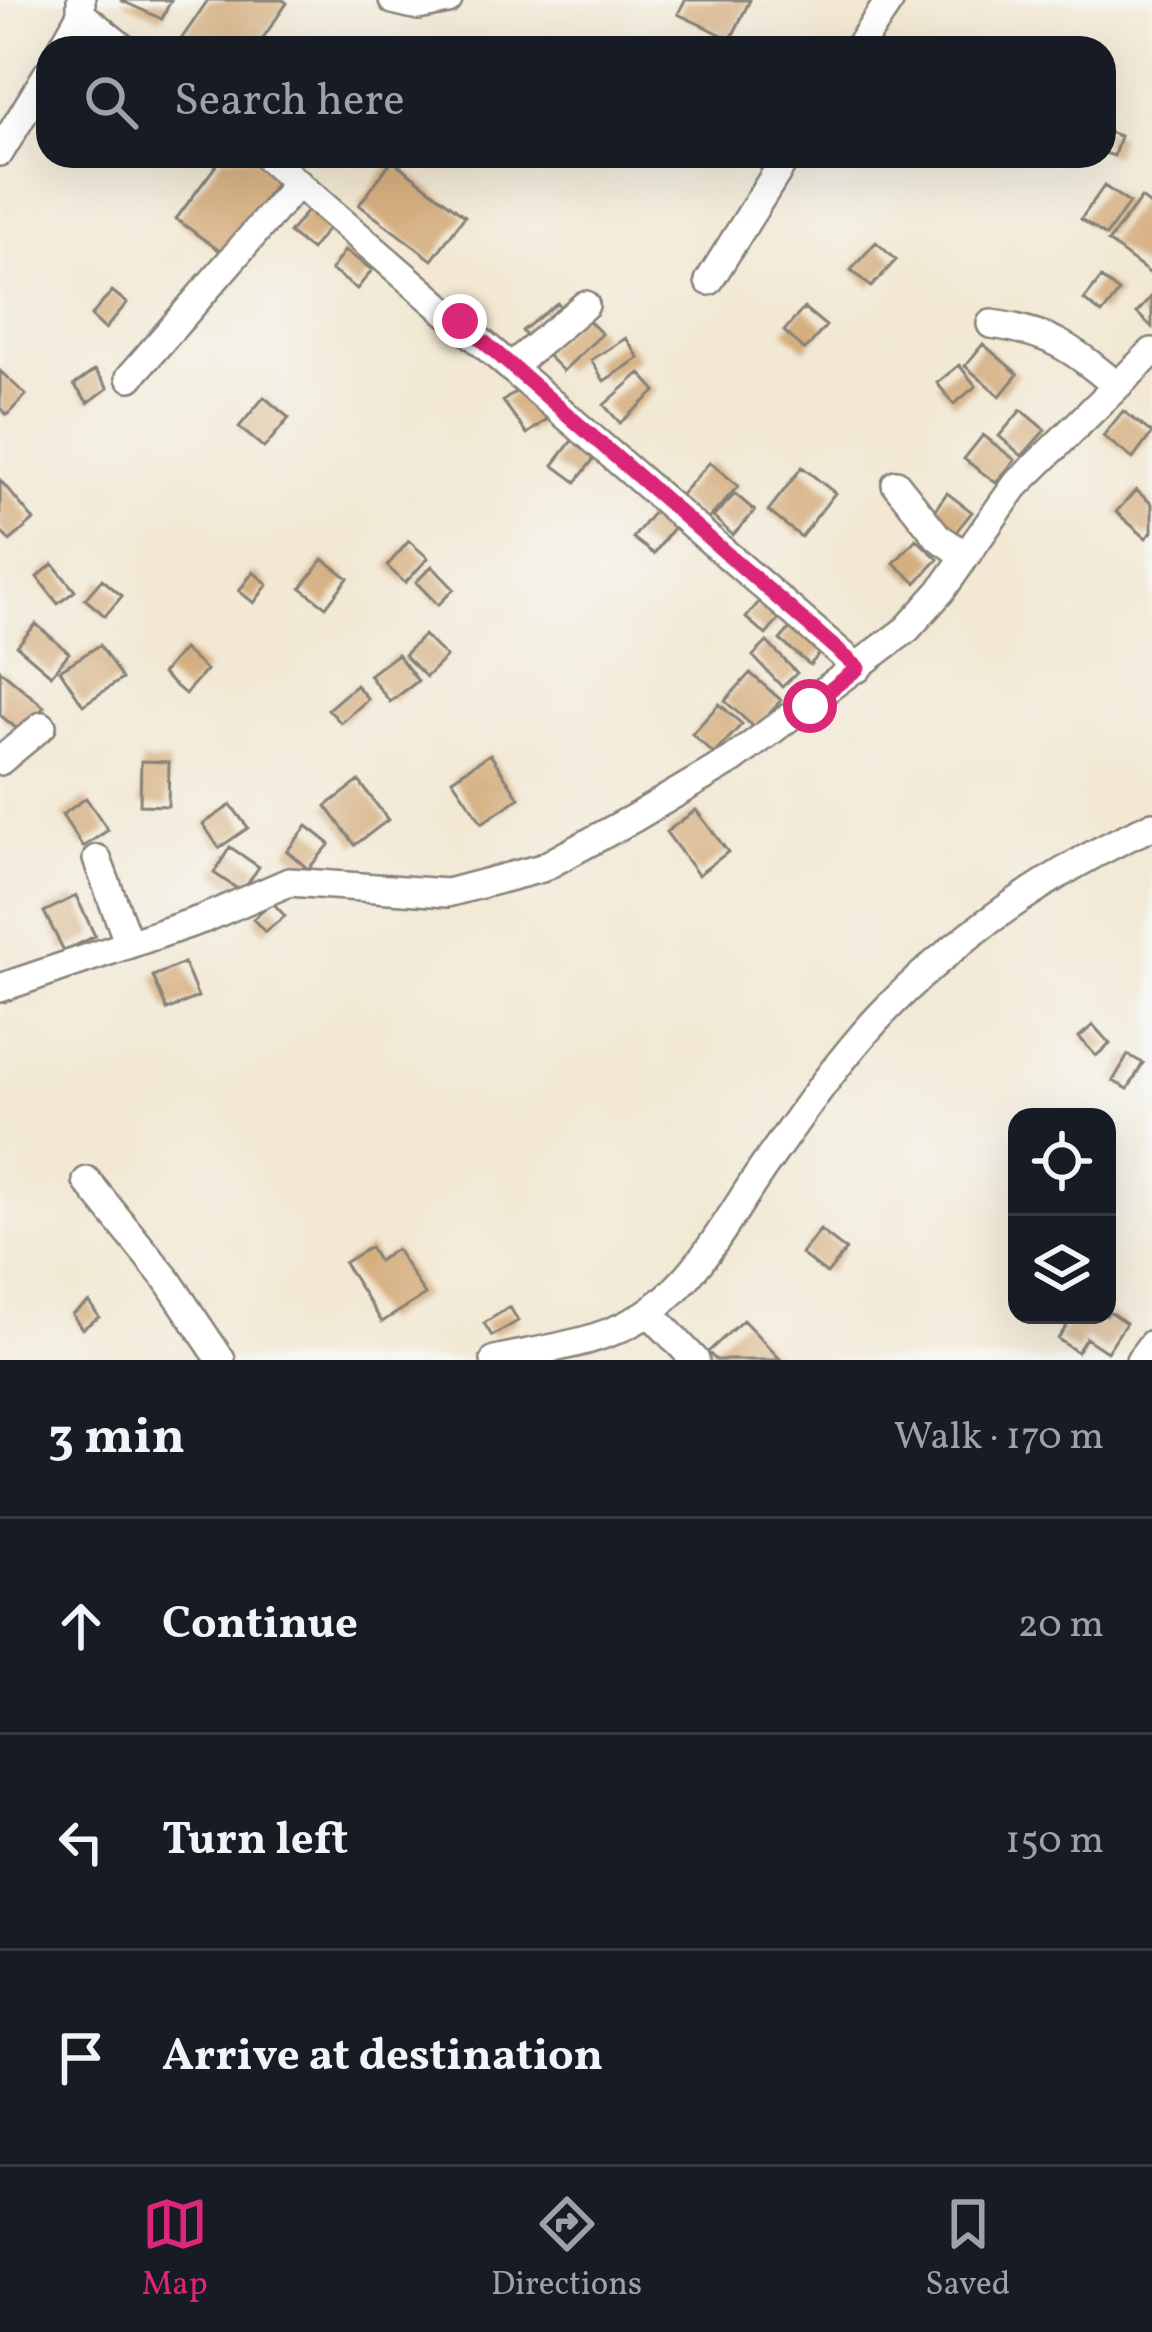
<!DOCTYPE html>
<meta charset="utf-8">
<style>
:root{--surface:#171b24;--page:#20242c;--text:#f1f3f6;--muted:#9ea1a6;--line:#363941;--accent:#db2777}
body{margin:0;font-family:Vollkorn,serif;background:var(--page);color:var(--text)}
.controls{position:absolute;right:36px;bottom:36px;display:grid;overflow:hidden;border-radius:24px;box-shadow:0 12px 48px #0002}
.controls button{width:108px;height:108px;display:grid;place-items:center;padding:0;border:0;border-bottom:3px solid var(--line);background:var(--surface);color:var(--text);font:60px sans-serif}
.stop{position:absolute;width:36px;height:36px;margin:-27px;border:9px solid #db2777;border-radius:50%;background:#fff}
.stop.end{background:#db2777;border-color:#fff;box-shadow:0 3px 12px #0008}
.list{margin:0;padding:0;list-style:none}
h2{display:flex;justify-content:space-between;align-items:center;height:156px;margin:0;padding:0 48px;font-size:51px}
h2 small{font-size:39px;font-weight:400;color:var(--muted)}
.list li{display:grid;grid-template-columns:78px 1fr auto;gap:36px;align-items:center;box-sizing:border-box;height:216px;padding:0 48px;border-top:3px solid var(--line)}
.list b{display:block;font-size:45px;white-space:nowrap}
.list em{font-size:39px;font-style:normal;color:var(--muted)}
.icon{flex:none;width:66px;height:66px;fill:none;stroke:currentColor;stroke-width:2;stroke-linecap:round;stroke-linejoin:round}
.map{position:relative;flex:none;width:1152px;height:1360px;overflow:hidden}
.search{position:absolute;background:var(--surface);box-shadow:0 12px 48px #0002;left:36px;right:36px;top:36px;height:132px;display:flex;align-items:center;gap:30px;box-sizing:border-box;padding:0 42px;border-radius:36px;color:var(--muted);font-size:45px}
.sheet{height:804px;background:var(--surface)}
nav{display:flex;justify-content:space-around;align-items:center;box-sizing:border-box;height:168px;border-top:3px solid var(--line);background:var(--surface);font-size:33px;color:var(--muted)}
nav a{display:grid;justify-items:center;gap:6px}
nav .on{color:var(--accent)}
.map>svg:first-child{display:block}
.building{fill:#d6af80}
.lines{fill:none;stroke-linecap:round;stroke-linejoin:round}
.minor-casing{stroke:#878278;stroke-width:32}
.minor{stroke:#fff;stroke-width:27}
.route{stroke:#db2777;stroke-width:15}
</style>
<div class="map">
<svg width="1152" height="1360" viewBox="0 0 1152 1360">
<rect width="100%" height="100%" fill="#f6f6f2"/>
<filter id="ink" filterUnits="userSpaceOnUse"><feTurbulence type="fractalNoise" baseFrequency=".00833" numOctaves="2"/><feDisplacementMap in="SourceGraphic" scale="24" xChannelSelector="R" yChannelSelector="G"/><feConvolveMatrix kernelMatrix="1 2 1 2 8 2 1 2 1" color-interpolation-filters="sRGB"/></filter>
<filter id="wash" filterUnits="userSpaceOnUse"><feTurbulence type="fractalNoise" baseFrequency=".004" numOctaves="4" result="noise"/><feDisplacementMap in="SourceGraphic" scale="48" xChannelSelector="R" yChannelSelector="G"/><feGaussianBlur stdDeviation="2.7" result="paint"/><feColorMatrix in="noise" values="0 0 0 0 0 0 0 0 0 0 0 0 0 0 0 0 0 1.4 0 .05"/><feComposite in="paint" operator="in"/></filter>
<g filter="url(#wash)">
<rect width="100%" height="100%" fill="#f2e8d3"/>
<g id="blocks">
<path class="building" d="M 120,0 L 171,0 L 162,19 Z
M 208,0 L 283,0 L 287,3 L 256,48 L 190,48 L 180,41 Z
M 685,0 L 750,0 L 731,39 L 678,14 Z
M 1104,131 L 1120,136 L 1114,156 L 1104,153 Z
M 223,156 L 253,156 L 281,177 L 224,254 L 176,219 Z
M 392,160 L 465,216 L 432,260 L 359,205 Z
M 1104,186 L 1129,203 L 1106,236 L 1081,219 Z
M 1141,198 L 1152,206 L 1152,275 L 1108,242 Z
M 315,201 L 336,218 L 311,250 L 289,233 Z
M 876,242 L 896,260 L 871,287 L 851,270 Z
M 345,250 L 372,270 L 357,289 L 331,270 Z
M 1101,278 L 1119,292 L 1102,314 L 1084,300 Z
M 112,291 L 127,303 L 105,329 L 91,316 Z
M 1152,296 L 1152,327 L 1137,313 Z
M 557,303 L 568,316 L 532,343 L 522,331 Z
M 804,308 L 826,326 L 805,350 L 784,331 Z
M 581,313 L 602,334 L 563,371 L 543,351 Z
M 626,338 L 639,358 L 604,381 L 591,360 Z
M 983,344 L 1018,374 L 1000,396 L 965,366 Z
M 959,365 L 976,386 L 954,404 L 937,383 Z
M 95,370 L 108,388 L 88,403 L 74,385 Z
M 0,371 L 26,395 L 7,415 L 0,408 Z
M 640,373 L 656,391 L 620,423 L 604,405 Z
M 528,383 L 552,416 L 527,434 L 503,401 Z
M 264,397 L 289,418 L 264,448 L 239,427 Z
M 1021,410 L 1045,430 L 1022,456 L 999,436 Z
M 1123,411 L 1152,433 L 1133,459 L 1103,436 Z
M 983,435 L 1015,460 L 996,483 L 964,459 Z
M 574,438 L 596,456 L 576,482 L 553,465 Z
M 710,462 L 738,486 L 705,523 L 677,499 Z
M 802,467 L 835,493 L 801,537 L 768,511 Z
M 0,480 L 34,520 L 10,541 L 0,531 Z
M 1136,490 L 1152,504 L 1152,532 L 1146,538 L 1116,512 Z
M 947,493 L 972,512 L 951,538 L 927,520 Z
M 735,494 L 755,511 L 733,535 L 713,517 Z
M 655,510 L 675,525 L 654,554 L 633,538 Z
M 916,539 L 938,559 L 916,583 L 894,563 Z
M 409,541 L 428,558 L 405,583 L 387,566 Z
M 323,559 L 348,578 L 326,607 L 301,588 Z
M 53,564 L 75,591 L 58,604 L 37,577 Z
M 432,566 L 454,589 L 438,605 L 416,582 Z
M 253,572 L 268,584 L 254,603 L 239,591 Z
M 102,579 L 122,596 L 105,616 L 85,599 Z
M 765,594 L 786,611 L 766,635 L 746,618 Z
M 798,619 L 827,645 L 810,665 L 780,640 Z
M 36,624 L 69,653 L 51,675 L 17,646 Z
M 424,635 L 446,657 L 426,677 L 404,655 Z
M 767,642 L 797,673 L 782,687 L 753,656 Z
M 100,645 L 122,679 L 83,705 L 60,670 Z
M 183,649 L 206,670 L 185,694 L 162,674 Z
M 397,654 L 418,681 L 390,702 L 369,675 Z
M 0,670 L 44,707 L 22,733 L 0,715 Z
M 750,673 L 781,700 L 756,729 L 725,701 Z
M 356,685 L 368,699 L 341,723 L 328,709 Z
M 719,704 L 742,724 L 714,754 L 692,734 Z
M 490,754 L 519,798 L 482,823 L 452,779 Z
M 141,761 L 169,762 L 168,806 L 140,805 Z
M 359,781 L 388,820 L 355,845 L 326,806 Z
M 86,798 L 108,830 L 83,847 L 62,815 Z
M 231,805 L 248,828 L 219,848 L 203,824 Z
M 696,810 L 728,852 L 698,875 L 666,832 Z
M 307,826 L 330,844 L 308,869 L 287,851 Z
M 230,847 L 259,867 L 242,892 L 214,873 Z
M 76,896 L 95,936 L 64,951 L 44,912 Z
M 272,902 L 285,916 L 265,932 L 253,919 Z
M 184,963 L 198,997 L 167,1010 L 153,976 Z
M 1093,1025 L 1110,1044 L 1096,1056 L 1079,1037 Z
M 1128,1055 L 1143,1063 L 1128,1089 L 1113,1081 Z
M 820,1230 L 846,1250 L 827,1274 L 801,1254 Z
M 370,1247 L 378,1261 L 396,1249 L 425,1295 L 382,1322 L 344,1263 Z
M 89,1302 L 99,1317 L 82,1329 L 72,1314 Z
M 510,1307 L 518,1321 L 492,1336 L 484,1323 Z
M 1107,1310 L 1126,1323 L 1107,1352 L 1086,1338 L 1077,1352 L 1058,1339 L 1074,1315 L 1107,1315 Z
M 743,1320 L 781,1360 L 716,1360 L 708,1352 Z"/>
</g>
</g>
<g filter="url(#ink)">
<use href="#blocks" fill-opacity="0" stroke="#878278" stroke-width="3"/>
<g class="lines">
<g class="minor-casing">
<path id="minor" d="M 393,0 L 418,6 L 448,0
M 81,14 L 123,48
M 62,48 L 81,14 L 81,0
M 858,48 L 890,0
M 0,152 L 48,73
M 266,156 L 858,668
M 709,281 L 787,156
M 991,324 C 1051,332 1071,348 1117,386
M 512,366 L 585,305
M 130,377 L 298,183
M 896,484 L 938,537 L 965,555
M 0,761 L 42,726
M 97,859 L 129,944
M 0,988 L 203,919 L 289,882 L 447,893 L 542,868 L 634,818 L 732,760 L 907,629 L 941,591 L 1015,486 L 1152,352
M 87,1181 L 168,1281 L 221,1360
M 649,1312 L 695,1360
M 495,1360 C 547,1348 606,1343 650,1311 C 702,1274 730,1214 767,1162 C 801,1114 838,1061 878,1018 C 950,941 1055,868 1152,826
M 1140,1360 L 1152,1344"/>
</g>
<use href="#minor" class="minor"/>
</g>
</g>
<g class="lines" filter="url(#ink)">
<path class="route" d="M 460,321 L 858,668 L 810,706"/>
</g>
</svg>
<div class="controls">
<button><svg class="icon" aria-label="locate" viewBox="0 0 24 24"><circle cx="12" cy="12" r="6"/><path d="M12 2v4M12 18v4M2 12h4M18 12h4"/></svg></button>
<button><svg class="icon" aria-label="layers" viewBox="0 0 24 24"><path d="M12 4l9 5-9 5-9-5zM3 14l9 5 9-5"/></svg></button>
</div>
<div class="stop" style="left:810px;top:706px"></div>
<div class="stop end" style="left:460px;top:321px"></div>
<div class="search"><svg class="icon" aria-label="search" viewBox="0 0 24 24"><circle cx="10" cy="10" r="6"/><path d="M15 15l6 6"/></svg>Search here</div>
</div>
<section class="sheet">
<h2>3 min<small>Walk · 170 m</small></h2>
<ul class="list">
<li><svg class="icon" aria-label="ahead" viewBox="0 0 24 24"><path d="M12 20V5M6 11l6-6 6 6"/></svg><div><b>Continue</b></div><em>20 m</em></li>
<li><svg class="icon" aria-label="left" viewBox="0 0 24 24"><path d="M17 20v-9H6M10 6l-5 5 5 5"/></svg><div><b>Turn left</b></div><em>150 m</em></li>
<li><svg class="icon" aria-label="arrive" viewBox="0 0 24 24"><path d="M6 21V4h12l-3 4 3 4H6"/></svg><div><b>Arrive at destination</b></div></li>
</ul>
</section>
<nav>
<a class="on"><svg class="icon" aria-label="map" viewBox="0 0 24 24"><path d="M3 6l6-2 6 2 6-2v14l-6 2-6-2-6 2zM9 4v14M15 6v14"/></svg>Map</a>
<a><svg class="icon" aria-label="directions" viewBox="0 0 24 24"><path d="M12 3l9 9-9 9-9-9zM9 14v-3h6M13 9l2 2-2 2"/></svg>Directions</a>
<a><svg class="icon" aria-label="saved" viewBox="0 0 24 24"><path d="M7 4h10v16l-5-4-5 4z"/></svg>Saved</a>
</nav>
